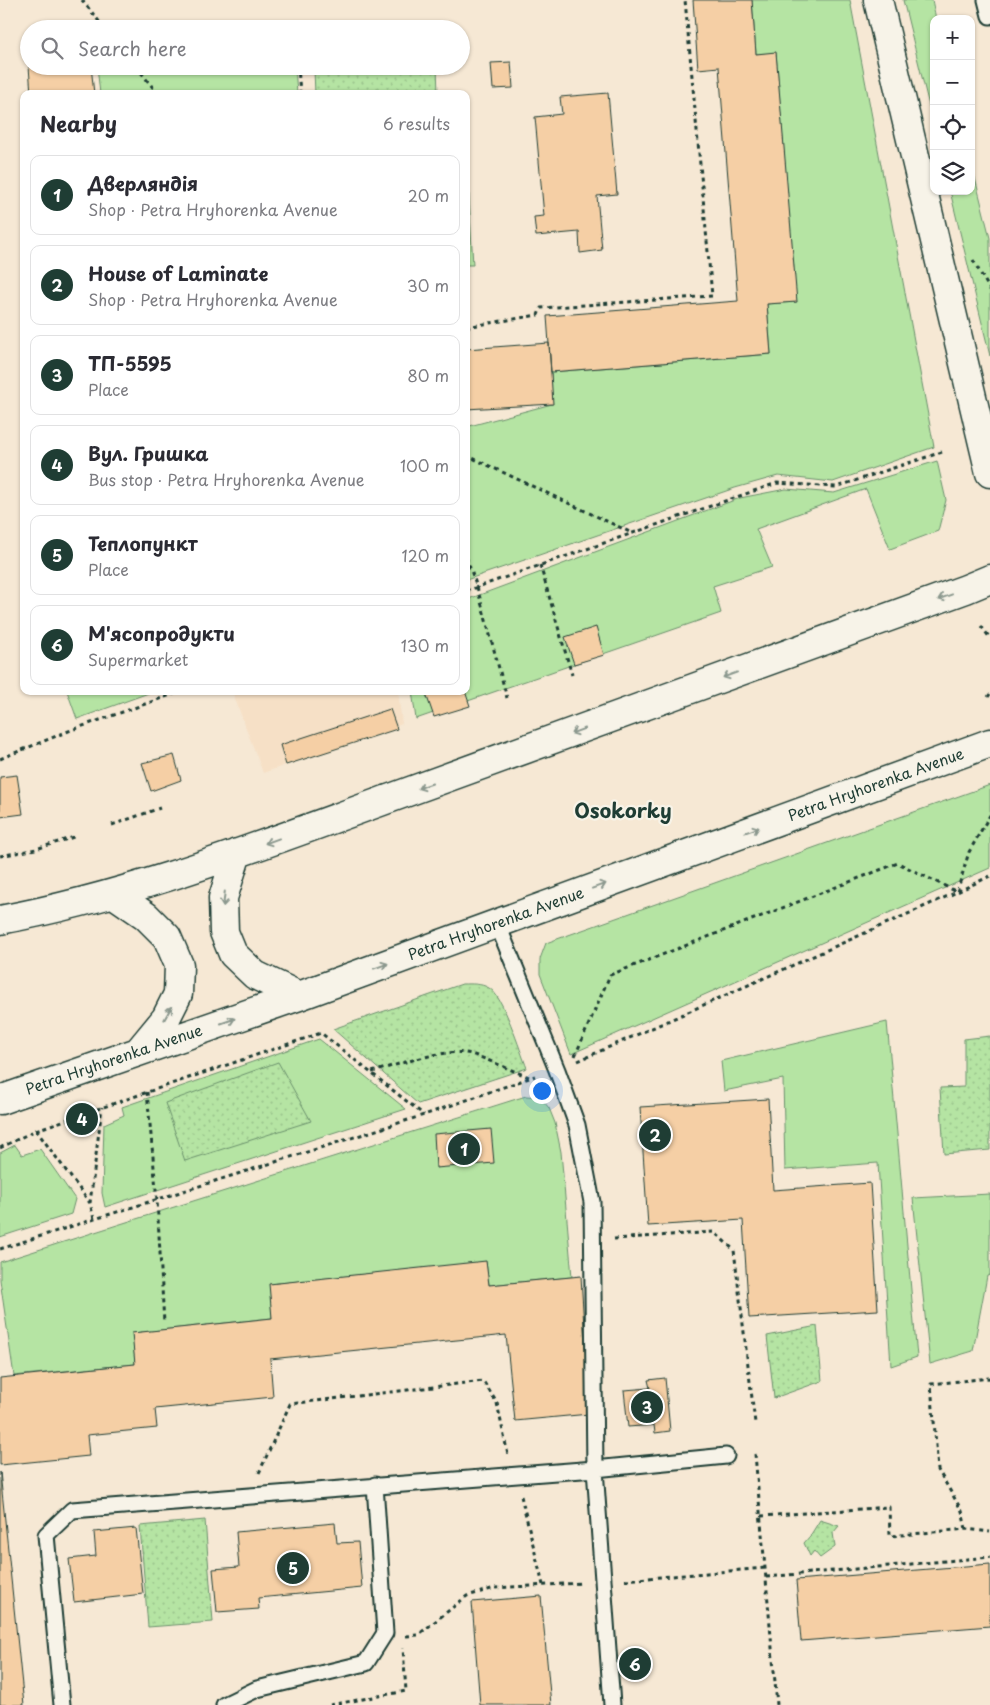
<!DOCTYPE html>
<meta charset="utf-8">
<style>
:root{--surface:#fff;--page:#f2f2f3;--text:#2b2b33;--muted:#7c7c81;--line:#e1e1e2;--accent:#1f3d34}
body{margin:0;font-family:"Playpen Sans",sans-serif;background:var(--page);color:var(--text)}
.controls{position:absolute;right:15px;top:15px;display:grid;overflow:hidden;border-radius:10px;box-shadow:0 1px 4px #0004}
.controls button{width:45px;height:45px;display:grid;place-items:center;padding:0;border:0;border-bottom:1px solid var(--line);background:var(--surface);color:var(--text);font:25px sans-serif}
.you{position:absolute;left:541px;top:1090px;width:18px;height:18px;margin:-12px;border:4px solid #fff;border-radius:50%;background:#1a73e8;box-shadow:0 0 0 8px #1a73e833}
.badge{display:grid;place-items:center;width:32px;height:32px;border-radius:50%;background:var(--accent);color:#fff;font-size:16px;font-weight:700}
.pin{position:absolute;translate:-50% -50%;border:2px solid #fff;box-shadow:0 1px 5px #0006}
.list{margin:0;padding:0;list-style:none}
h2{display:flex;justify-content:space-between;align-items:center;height:65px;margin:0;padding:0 20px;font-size:21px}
h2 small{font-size:16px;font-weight:400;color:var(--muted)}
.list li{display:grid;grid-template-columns:32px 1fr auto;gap:15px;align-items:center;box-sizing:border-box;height:80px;margin:0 10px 10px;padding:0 10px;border:1px solid var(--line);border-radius:10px}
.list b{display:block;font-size:19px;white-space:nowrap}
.list p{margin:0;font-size:16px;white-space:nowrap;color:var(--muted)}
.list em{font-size:16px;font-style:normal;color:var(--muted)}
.icon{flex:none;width:28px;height:28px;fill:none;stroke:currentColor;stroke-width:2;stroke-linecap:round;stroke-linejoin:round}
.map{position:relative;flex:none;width:990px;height:1705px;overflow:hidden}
.search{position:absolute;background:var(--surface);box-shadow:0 1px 4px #0004;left:20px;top:20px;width:450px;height:55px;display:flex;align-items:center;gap:12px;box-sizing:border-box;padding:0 18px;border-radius:28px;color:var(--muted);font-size:19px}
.panel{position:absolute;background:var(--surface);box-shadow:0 1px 4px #0004;left:20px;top:90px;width:450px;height:605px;border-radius:10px}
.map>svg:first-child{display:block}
.built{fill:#f6e0c6}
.grass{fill:#b5e4a3;stroke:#6a906c}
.park{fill:url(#park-dots);stroke:#6a906c}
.building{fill:#f5cfa5;stroke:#1f3d34}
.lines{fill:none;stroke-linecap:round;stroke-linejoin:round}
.lane-casing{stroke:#1f3d34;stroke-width:19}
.street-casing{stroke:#1f3d34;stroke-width:31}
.secondary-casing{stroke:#1f3d34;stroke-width:31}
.path{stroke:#1f3d34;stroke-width:3;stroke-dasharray:4 4;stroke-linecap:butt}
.lane{stroke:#f7f3e8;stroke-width:15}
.street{stroke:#f7f3e8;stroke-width:28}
.secondary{stroke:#f7f3e8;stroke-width:28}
.oneway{stroke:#8b988e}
.labels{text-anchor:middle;stroke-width:4.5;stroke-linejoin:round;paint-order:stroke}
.street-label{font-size:15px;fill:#1f3d34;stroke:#f7f3e8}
.district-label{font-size:20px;font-weight:bold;fill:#1f3d34;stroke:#f7f3e8}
</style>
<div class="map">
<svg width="990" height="1705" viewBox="0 0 990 1705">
<defs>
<pattern id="park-dots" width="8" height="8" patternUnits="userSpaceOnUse" patternTransform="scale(1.25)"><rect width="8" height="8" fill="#b5e4a3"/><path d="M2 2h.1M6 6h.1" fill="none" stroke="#9bc48d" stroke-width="1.8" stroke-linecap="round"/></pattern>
</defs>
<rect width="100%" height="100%" fill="#f6e8d4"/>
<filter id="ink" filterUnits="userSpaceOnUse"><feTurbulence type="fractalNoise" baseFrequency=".02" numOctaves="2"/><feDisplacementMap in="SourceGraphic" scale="10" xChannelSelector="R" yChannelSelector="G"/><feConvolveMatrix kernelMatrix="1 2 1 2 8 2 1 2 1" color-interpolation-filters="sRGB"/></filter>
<g filter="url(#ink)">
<path class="built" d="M 232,691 L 398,691 L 402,724 L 263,773 Z"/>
<path class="grass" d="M 752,0 L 850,0 L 934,447 L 833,482 L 778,476 L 735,488 L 466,580 L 466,427 L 552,404 L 551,372 L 771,354 L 767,304 L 796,302 L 776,53 L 756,54 Z
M 903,0 L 932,0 L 936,19 L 934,19 L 934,126 Z
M 97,66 L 295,67 L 297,94 L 100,94 Z
M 466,146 L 473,265 L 466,265 Z
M 971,162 L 990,238 L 990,356 L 950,191 L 971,191 Z
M 937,461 L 946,500 L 938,531 L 890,549 L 866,489 L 756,529 L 772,567 L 713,586 L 721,613 L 416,719 L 412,691 L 466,691 L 466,600 L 740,498 L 786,489 L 834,493 Z
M 67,691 L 154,691 L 77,719 Z
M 990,785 L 990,868 L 571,1054 L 540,974 L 540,959 L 546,943 Z
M 887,1022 L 917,1357 L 891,1366 L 878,1163 L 785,1170 L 783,1079 L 724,1091 L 721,1061 Z
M 319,1039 L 406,1109 L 105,1207 L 102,1193 L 104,1124 L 124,1115 L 122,1107 Z
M 526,1096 L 540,1097 L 549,1108 L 555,1123 L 561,1152 L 572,1277 L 489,1285 L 486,1262 L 270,1284 L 272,1318 L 133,1333 L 135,1364 L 14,1376 L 0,1280 L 0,1262 Z
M 15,1145 L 22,1155 L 40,1149 L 75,1199 L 71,1214 L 0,1237 L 0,1153 Z
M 990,1194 L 990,1275 L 987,1276 L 973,1351 L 930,1364 L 913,1198 Z"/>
<path class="park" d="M 437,66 L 438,94 L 315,94 L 314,70 Z
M 462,984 C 471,984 481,983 489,988 C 503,995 520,1051 527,1068 L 418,1104 L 333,1029 Z
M 990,1036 L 990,1150 L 944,1154 L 940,1088 L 964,1087 L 964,1039 Z
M 278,1062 L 311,1121 L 185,1161 L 165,1103 Z
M 817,1326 L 822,1381 L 774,1398 L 767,1336 Z
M 205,1520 L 213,1622 L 148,1627 L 140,1526 Z
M 820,1520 L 839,1526 L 833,1533 L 835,1547 L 820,1558 L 814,1551 L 810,1556 L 804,1543 L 810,1536 Z"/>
<path class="building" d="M 693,0 L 752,0 L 756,54 L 776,52 L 797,302 L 767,304 L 771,354 L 551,372 L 547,316 L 738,301 L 719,67 L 698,69 Z
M 511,62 L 513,88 L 493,89 L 491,63 Z
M 29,66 L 91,66 L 94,94 L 31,94 Z
M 608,93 L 617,194 L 597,196 L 602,250 L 580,253 L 579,232 L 536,236 L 534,217 L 544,216 L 535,117 L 562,114 L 560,97 Z
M 549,343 L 553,404 L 466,409 L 466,349 Z
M 596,627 L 604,655 L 574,664 L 565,637 Z
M 425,691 L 465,691 L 470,706 L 434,717 Z
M 390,709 L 397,729 L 286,765 L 280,745 Z
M 174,755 L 181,780 L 151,791 L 142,763 Z
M 17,775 L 23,814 L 0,817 L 0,777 Z
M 768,1099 L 773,1190 L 870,1183 L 878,1310 L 749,1318 L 743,1220 L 648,1226 L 640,1107 Z
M 491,1129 L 494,1163 L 436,1168 L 434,1134 Z
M 486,1261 L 489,1285 L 581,1276 L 589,1414 L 515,1421 L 506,1335 L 270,1359 L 273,1397 L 155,1409 L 157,1428 L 87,1435 L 89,1456 L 0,1465 L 0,1378 L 135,1364 L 132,1333 L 272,1318 L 269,1284 Z
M 665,1378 L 670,1431 L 655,1433 L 654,1425 L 628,1427 L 624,1390 L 650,1388 L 648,1380 Z
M 0,1472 L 24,1705 L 0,1705 Z
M 335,1523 L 337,1543 L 358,1542 L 362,1588 L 258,1598 L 259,1609 L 217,1612 L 213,1569 L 239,1567 L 236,1532 Z
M 136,1528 L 143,1594 L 74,1602 L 69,1559 L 96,1556 L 94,1532 Z
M 990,1564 L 990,1626 L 801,1641 L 796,1580 Z
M 541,1596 L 551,1705 L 480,1705 L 472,1602 Z"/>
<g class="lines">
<g class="lane-casing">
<path id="lane" d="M 986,0 L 990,16
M 497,923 L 557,1070 L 577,1125 L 592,1202 L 595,1469 L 612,1705
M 62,1705 L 46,1535 L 72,1510 L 595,1469 L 726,1456
M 224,1705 L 257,1689 L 366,1663 L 385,1633 L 375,1485"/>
</g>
<g class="street-casing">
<path id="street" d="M 878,0 L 990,473"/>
</g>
<g class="secondary-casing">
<path id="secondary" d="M 237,853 L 223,898 L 224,932 L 233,954 L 255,975 L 299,996
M 114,894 L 146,916 L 167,937 L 179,965 L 178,994 L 166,1018 L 138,1052
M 0,920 C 135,895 263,844 391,798 C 583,729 774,658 966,589 L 990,579
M 0,1100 L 299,996 L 990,743"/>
</g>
<path class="path" d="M 82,0 L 105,29
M 296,22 L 296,29
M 136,66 L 158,94
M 298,66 L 300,94
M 973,260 L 990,290
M 466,327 L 538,315 L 541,308 L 712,296 L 685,0
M 466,455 L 632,533
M 466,557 L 477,587 L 507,698
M 540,565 L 572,675
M 466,591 L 777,483 L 836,487 L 945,451
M 981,626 L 990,638
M 988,697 L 990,694
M 0,759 L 66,732 L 182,691
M 112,825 L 160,808
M 0,856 L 36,849 L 77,836
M 575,1056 L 610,975 L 898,863 L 957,892 L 969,852 L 990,815
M 578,1061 L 957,892 L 990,876
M 372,1072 C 397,1065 446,1047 471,1054 C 490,1060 510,1070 529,1077
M 147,1092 L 157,1200 L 164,1323
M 36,1130 L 90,1203
M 0,1148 L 36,1130 L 321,1033 L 424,1115
M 94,1219 L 90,1203 L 102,1107
M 614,1239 L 714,1232 L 734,1250 L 755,1423
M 0,1249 L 424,1115 L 535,1076
M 755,1454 L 777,1705
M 259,1473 L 290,1404 L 483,1381 L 497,1403 L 508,1455
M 521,1496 L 543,1585
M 761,1516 L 889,1507 L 890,1536 L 966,1529 L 990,1532
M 966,1529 L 962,1511 L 938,1470 L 931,1384 L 990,1378
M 766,1577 L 990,1557
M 625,1580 L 765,1568
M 406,1636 L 418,1635 L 467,1596 L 495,1588 L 582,1583
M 330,1705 L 406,1691 L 403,1648"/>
<use href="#lane" class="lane"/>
<use href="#street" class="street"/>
<use href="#secondary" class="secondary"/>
</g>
<defs><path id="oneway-shaft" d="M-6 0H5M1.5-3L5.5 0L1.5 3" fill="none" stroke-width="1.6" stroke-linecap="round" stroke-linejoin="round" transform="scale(1.25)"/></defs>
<g class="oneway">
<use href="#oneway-shaft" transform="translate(945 597) rotate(160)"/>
<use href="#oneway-shaft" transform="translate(730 675) rotate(160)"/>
<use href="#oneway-shaft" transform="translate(578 731) rotate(160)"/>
<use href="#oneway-shaft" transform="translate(425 786) rotate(161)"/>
<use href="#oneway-shaft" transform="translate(752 830) rotate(-20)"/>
<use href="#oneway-shaft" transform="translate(272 841) rotate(160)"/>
<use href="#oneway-shaft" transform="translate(599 886) rotate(-20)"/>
<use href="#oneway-shaft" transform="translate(224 899) rotate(96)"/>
<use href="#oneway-shaft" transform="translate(381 966) rotate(-20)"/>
<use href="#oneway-shaft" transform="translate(168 1013) rotate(-61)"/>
<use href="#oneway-shaft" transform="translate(228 1021) rotate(-19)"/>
</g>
</g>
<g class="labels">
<g class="street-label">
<text transform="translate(876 785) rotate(-20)" y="5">Petra Hryhorenka Avenue</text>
<text transform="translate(496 924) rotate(-20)" y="5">Petra Hryhorenka Avenue</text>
<text transform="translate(114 1060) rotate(-19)" y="5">Petra Hryhorenka Avenue</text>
</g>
<g class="district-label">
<text x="623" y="818">Osokorky</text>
</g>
</g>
</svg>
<div class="controls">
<button>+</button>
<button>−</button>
<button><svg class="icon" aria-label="locate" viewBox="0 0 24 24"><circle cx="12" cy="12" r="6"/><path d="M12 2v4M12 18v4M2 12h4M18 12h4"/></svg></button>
<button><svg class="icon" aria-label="layers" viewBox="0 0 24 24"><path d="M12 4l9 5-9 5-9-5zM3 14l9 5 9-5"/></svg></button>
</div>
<div class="you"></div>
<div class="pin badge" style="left:464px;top:1149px">1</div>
<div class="pin badge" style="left:655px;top:1135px">2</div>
<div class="pin badge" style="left:647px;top:1407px">3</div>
<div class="pin badge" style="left:82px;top:1119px">4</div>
<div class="pin badge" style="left:293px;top:1568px">5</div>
<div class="pin badge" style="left:635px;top:1664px">6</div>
<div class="search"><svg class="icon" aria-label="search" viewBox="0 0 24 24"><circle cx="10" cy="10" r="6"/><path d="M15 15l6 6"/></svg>Search here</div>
<section class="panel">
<h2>Nearby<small>6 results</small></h2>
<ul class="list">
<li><span class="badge">1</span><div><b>Дверляндія</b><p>Shop · Petra Hryhorenka Avenue</p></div><em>20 m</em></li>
<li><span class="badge">2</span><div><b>House of Laminate</b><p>Shop · Petra Hryhorenka Avenue</p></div><em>30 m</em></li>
<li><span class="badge">3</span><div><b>ТП-5595</b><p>Place</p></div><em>80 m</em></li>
<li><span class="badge">4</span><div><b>Вул. Гришка</b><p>Bus stop · Petra Hryhorenka Avenue</p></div><em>100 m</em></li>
<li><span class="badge">5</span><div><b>Теплопункт</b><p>Place</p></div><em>120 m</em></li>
<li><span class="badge">6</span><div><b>М'ясопродукти</b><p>Supermarket</p></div><em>130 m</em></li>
</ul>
</section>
</div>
